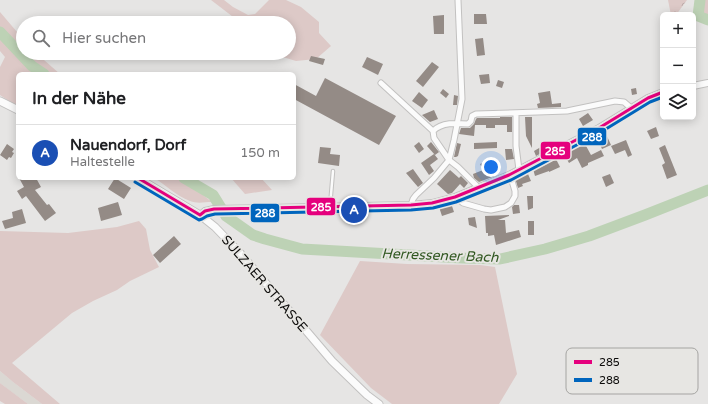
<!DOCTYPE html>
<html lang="de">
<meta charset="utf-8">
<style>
:root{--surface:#fff;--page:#f2f2f2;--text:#202124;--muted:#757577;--line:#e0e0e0;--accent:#585756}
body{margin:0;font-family:"Varela Round",sans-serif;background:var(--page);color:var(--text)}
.controls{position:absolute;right:12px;top:12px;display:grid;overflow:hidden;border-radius:6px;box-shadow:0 2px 10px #0003}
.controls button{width:36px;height:36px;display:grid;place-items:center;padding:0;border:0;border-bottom:1px solid var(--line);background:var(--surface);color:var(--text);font:20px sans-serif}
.you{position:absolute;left:491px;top:167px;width:14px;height:14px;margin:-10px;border:3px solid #fff;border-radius:50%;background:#1a73e8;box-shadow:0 0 0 6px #1a73e833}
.badge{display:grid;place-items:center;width:26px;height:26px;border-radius:50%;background:var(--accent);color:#fff;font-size:13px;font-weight:700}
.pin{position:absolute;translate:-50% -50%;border:2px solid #fff;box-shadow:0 1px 4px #0006}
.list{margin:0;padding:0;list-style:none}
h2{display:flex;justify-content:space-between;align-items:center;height:52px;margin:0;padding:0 16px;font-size:17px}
h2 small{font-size:13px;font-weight:400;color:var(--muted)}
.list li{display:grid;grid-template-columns:26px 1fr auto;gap:12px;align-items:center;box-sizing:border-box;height:56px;padding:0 16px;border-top:1px solid var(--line)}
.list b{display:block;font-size:15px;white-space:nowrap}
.list p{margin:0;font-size:13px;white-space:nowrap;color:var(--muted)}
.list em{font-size:13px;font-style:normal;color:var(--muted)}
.icon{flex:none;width:22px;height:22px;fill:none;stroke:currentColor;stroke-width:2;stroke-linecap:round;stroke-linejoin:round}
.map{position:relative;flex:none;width:708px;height:404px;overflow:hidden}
.search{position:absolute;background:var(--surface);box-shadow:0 2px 10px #0003;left:16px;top:16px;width:280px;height:44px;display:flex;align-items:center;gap:10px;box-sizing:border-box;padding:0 14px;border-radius:22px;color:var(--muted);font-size:15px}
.panel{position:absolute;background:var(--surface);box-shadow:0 2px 10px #0003;left:16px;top:72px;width:280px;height:108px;border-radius:6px}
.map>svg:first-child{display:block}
.built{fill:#dbd8d3}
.green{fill:#ddc9c7}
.forest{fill:url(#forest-crowns)}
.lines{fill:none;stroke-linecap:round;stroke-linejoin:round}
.river{stroke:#bdd2b5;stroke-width:11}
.building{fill:#948b86}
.service-casing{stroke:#c2c1c0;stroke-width:4.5}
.minor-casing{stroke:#c2c1c0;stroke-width:7}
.tertiary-casing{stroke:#c2c1c0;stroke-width:8}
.secondary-casing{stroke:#c2c1c0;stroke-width:9}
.service{stroke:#fbfbfb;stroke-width:2.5}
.minor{stroke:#fbfbfb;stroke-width:5}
.tertiary{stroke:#fbfbfb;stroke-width:6}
.secondary{stroke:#fbfbfb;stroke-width:7}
.bus-1-casing{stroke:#e7e6e3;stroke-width:6}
.bus-2-casing{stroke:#e7e6e3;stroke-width:6}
.bus-1{stroke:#e5007d;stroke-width:3}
.bus-2{stroke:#0065bd;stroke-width:3}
.labels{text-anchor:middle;stroke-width:4;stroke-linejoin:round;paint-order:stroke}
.street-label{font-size:13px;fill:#0c0b0a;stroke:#e7e6e3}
.water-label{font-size:14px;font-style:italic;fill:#315821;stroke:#e7e6e3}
.key{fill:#e7e6e3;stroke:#a5a4a2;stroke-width:1}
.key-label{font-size:11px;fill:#0c0b0a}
.line-badge{stroke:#e7e6e3;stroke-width:1.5}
.badge-label{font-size:11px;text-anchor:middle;font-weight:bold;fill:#fff}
</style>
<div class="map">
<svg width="708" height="404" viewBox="0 0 708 404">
<defs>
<pattern id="forest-crowns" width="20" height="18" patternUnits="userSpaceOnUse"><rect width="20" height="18" fill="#ddc9c7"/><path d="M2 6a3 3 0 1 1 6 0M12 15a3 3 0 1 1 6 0" fill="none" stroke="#bcabaa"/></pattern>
</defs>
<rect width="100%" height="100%" fill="#e6e5e4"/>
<path class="built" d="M 0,371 L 13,382 L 42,404 L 28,404 L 9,390 L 0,383 Z"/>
<path class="green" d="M 211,0 L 224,0 L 233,7 L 248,15 L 255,14 L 269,0 L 286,0 L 301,7 L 319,22 L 319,33 L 331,46 L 316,59 L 296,61 L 276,55 L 275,53 L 289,53 L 289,23 L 241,23 Z
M 700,0 L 708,0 L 708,20 L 698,16 Z
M 0,12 L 23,39 L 23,53 L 36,53 L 60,74 L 18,74 L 18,107 L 0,95 L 0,67 L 5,57 L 0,51 Z
M 154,178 L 181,178 L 212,202 C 205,202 197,204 190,201 C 176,196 166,185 154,178 Z
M 231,178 L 261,178 L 272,190 L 245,194 Z
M 139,221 L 146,229 L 150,250 L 159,267 L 130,281 L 117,290 L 93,301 L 72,313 L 12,363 L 60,404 L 42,404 L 13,382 L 0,371 L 0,231 L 68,233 L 117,227 Z
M 360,261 L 407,264 L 480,265 L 495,267 L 517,374 L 499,404 L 392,404 L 371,388 L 320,335 Z
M 0,383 L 28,404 L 5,404 L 0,401 Z"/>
<path class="forest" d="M 668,0 L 687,0 L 676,15 L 671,15 Z"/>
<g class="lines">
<path class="river" d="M 700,0 L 698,16 L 708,20
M 0,32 L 32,66 L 44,74
M 184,178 L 213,195 L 226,216 L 253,235 L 265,239 L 302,249 L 462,258 L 500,259 L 545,249 L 589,236 L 645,215 L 708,190"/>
</g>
<path class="building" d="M 474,14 L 486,14 L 487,24 L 474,24 Z
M 444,15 L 444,34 L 434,34 L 433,16 Z
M 483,38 L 485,55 L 477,56 L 475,39 Z
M 311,56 L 325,59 L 323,65 L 309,61 Z
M 367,57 L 383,64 L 378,75 L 362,67 Z
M 432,62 L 439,67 L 423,87 L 416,81 Z
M 489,74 L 490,83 L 481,84 L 479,75 Z
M 325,78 L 396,116 L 379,145 L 294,99 L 294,84 L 316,96 Z
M 498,80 L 504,82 L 502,88 L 496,86 Z
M 636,88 L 637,94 L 632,95 L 631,89 Z
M 443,89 L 449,94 L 446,98 L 440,93 Z
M 550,91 L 552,104 L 561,103 L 561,107 L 538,108 L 537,104 L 540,103 L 538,93 Z
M 419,92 L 428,100 L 422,108 L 412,101 Z
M 454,95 L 458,96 L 457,105 L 453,105 Z
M 434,110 L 438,119 L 430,122 L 422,115 Z
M 588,113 L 593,120 L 583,126 L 579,119 Z
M 500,117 L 512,117 L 512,132 L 507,132 L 507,125 L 495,125 L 495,128 L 486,128 L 486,125 L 475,125 L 474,136 L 459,134 L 461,128 L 470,128 L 474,124 L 476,119 L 477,118 L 500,118 Z
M 525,117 L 532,117 L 532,148 L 526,136 Z
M 656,127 L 659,136 L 651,139 L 647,131 Z
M 606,134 L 611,145 L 602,149 L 597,137 Z
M 626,140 L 632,155 L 628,157 L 625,150 L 615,154 L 611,146 Z
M 419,142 L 424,149 L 419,153 L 414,146 Z
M 431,142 L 439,152 L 435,155 L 427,146 Z
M 497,142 L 497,148 L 474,149 L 474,143 Z
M 457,143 L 461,144 L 458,156 L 456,157 L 454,157 Z
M 7,144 L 14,149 L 12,152 L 14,153 L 11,158 L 9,157 L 7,160 L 0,155 Z
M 546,144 L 549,149 L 536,156 L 534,151 Z
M 585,144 L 591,155 L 601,150 L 604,156 L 588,163 L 588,165 L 582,168 L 577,158 L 569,163 L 564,154 Z
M 665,145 L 677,175 L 667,179 L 662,165 L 665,163 L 659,148 Z
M 320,147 L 331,148 L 330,154 L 340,155 L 339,166 L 318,163 Z
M 505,149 L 512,149 L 514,159 L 506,160 Z
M 434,154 L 438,159 L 430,165 L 434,171 L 429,175 L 421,163 Z
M 556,159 L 560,167 L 549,172 L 549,171 L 535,176 L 533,169 L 543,166 Z
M 489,160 L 495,176 L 479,182 L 474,178 L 473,174 L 483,170 L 480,164 Z
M 413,169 L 423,183 L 418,187 L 406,173 Z
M 450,170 L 459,178 L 461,176 L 468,183 L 464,188 L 460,184 L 452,193 L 448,194 L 437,184 Z
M 528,174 L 531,181 L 522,184 L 523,186 L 518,188 L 515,178 L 519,176 L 520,177 Z
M 610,174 L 614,183 L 606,187 L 602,177 Z
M 19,178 L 36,178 L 41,187 L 35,190 L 47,205 L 49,204 L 56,213 L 45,221 L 26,196 L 22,199 L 17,191 L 24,187 Z
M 115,178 L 131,188 L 124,199 L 108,189 Z
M 527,196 L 533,196 L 533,208 L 528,210 Z
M 118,202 L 122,215 L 101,221 L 98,208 Z
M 451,203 L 454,212 L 442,216 L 439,207 Z
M 514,205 L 519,205 L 520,213 L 513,214 L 512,207 Z
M 22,209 L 26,223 L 5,229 L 2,221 L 13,218 L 12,212 Z
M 509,215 L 509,216 L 498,220 L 505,220 L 506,233 L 519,230 L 521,237 L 496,245 L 494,235 L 488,236 L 488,233 L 486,233 L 485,216 Z
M 475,217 L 477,228 L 469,225 L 468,218 Z
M 528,221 L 534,221 L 534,235 L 528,235 Z
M 174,236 L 181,244 L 160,263 L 153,255 Z"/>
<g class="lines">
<g class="service-casing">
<path id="service" d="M 330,206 L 333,171"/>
</g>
<g class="minor-casing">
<path id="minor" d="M 381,83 L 433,131 L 434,138 L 449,160 L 458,167 L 479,188
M 516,113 L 516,146 L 519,170
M 433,131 C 442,122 456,123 468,124 L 471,121 L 472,116 L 476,114 L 567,111 L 615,101 L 624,102 L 631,108
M 455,197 L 463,203 L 484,209 L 491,210 L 505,207 L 511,203 L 515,196 L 515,191 L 512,181 L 509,175
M 411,205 L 413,199 L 416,195 L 434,178 L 449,160 L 454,140 L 462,99 L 458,0"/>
</g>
<g class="tertiary-casing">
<path id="tertiary" d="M 693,86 L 708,83
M 200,215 L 205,211 L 214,209 L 411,205 L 432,203 L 455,197 L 509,175 L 599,128 L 648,98 L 663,92"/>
</g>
<g class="secondary-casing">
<path id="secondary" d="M 0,101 L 18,110
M 138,178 L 200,215 L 215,227 L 240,253 L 332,361 L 367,395 L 379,404"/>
</g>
<use href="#service" class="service"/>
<use href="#minor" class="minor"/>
<use href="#tertiary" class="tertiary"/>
<use href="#secondary" class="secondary"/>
<g class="bus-1-casing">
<path id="bus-1" d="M 138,178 L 200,215
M 200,215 L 205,211 L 214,209 L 411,205 L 432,203 L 455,197 L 509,175 L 599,128 L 648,98 L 663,92"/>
</g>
<g class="bus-2-casing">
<path id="bus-2" d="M 135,182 L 199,220 L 202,219 L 207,216 L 215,214 L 411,210 L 433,208 L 456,202 L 511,180 L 601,132 L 650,102 L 663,97"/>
</g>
<use href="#bus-1" class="bus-1"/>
<use href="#bus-2" class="bus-2"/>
</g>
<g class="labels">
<g class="street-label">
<text transform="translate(265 283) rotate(49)" y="5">SULZAER STRASSE</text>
</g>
<g class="water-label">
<text transform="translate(440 255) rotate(2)" y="5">Herressener Bach</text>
</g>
</g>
<rect x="566" y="348" width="132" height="46" rx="6" class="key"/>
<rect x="574" y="360" width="18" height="4" fill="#e5007d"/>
<rect x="574" y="378" width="18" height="4" fill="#0065bd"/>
<g class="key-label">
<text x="599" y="366">285</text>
<text x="599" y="384">288</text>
</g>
<g class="line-badge">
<rect x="577" y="127" width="30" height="19" rx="4" fill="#0065bd"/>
<rect x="540" y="141" width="31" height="19" rx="4" fill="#e5007d"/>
<rect x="306" y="197" width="30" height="19" rx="4" fill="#e5007d"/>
<rect x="250" y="203" width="30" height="20" rx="4" fill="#0065bd"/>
</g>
<g class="badge-label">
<text x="592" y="141">288</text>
<text x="555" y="155">285</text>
<text x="321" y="211">285</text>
<text x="265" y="217">288</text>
</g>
</svg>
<div class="controls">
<button>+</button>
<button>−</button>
<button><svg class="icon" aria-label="layers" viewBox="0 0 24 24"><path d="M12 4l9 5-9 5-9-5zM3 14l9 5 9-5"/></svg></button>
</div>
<div class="you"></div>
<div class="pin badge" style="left:354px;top:210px;background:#1a4fb4">A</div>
<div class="search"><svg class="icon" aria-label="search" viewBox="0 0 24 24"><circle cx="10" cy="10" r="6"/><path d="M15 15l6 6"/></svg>Hier suchen</div>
<section class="panel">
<h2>In der Nähe<small></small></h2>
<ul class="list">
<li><span class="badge" style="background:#1a4fb4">A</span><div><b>Nauendorf, Dorf</b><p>Haltestelle</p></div><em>150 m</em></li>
</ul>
</section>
</div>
